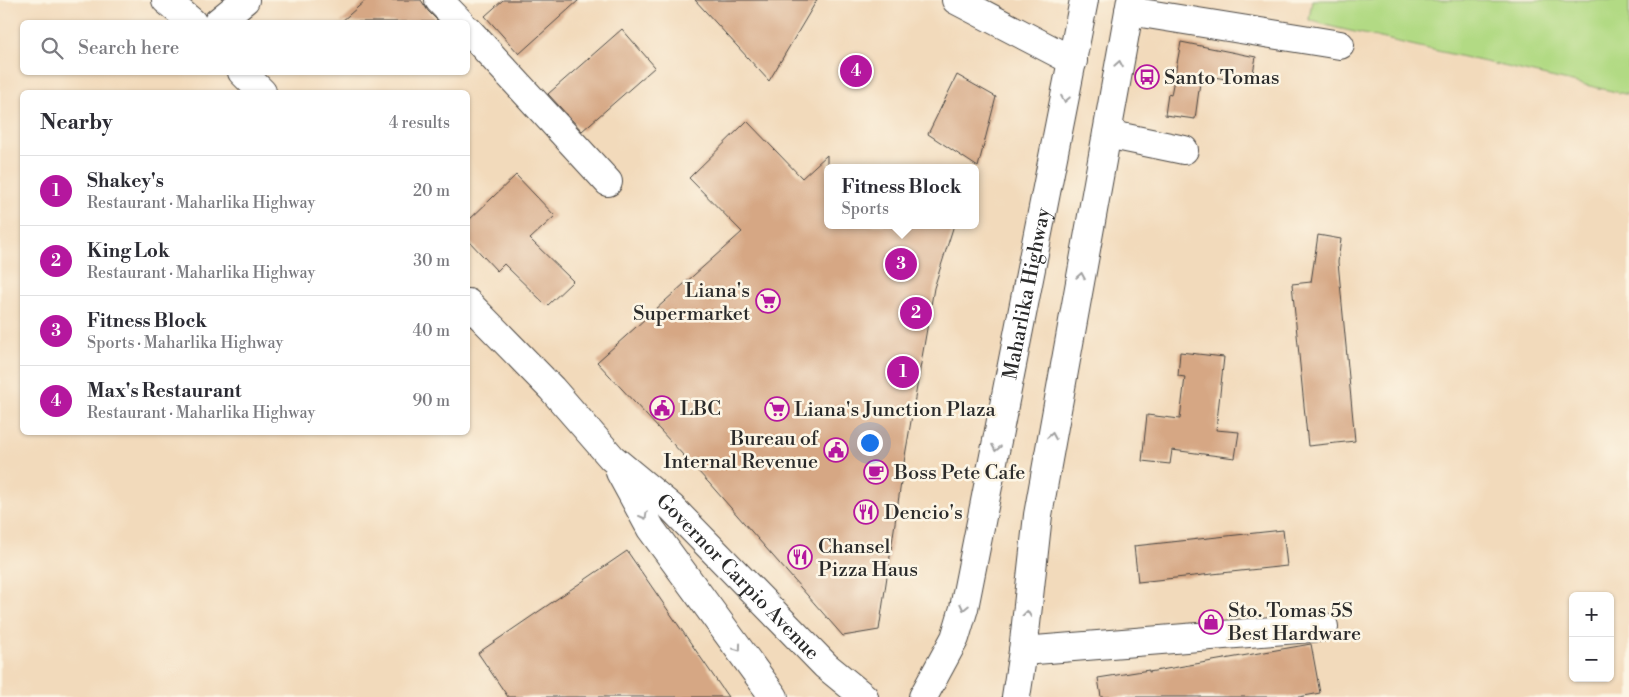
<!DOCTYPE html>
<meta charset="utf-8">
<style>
:root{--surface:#fff;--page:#f7f7f7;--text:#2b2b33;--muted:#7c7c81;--line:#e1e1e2;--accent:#b5179e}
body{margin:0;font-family:"Libre Bodoni",serif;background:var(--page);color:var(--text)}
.controls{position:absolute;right:15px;bottom:15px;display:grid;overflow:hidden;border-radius:8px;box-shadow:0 1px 4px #0004}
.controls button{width:45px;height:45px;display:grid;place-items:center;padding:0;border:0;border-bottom:1px solid var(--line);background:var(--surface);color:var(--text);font:25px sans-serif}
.you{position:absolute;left:869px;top:442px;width:18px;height:18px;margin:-12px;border:4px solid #fff;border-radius:50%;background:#1a73e8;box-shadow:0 0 0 8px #1a73e833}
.badge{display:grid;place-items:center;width:32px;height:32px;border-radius:50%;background:var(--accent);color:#fff;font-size:16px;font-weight:700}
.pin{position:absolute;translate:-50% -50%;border:2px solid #fff;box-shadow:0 1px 5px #0006}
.popup{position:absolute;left:824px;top:164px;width:155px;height:65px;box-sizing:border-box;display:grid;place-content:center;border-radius:8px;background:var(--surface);filter:drop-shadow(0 1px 4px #0005);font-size:16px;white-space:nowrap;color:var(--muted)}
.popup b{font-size:19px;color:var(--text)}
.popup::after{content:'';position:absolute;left:50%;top:100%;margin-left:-10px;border:10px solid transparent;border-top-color:var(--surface)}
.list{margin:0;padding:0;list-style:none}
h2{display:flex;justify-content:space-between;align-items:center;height:65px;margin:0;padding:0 20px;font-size:21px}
h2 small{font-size:16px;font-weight:400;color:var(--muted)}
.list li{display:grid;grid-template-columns:32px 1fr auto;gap:15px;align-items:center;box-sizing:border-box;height:70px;padding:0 20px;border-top:1px solid var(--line)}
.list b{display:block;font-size:19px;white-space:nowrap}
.list p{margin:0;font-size:16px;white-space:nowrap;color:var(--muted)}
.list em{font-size:16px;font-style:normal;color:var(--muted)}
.icon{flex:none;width:28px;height:28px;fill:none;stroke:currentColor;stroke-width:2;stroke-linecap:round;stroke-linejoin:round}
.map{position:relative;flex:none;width:1629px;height:697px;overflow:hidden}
.search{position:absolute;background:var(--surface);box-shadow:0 1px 4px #0004;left:20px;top:20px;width:450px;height:55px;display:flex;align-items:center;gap:12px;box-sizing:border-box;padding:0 18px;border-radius:8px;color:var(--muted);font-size:19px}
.panel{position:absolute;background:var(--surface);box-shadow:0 1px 4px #0004;left:20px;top:90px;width:450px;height:345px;border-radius:8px}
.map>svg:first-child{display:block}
.green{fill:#b2da84;stroke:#6e8258}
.building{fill:#d6a784}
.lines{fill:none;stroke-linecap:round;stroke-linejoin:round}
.minor-casing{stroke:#494541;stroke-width:30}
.major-casing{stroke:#494541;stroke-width:30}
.highway-casing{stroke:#494541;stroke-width:30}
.minor{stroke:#fff;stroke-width:28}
.major{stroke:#fff;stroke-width:28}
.highway{stroke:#fff;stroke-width:28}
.oneway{stroke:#a0a0a0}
.labels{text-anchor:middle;stroke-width:5;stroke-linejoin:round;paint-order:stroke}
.poi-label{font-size:20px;fill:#2b2b2b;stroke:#fcf5e5;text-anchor:start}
.street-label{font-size:20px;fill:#2b2b2b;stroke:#fcf5e5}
</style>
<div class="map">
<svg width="1629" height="697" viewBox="0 0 1629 697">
<rect width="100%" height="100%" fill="#fcf5e5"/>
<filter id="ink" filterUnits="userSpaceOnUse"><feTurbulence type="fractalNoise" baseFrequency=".02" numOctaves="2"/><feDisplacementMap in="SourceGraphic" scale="10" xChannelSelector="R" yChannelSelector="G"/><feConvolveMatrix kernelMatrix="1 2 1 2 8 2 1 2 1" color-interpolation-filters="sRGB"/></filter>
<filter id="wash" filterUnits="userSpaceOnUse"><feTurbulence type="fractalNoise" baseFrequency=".0096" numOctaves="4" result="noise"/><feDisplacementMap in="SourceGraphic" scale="20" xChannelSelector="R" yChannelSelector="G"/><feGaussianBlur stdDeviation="1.12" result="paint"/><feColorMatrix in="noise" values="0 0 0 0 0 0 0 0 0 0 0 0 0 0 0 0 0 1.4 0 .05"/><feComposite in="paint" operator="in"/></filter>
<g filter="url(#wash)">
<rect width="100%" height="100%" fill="#f2dabb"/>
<path class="green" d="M 1312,0 L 1629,0 L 1629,95 L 1333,27 L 1309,20 Z"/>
<g id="blocks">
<path class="building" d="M 366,0 L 421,0 L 428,11 L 439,22 L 341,22 Z
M 503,0 L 579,0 L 519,54 L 485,16 Z
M 695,0 L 817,0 L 769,81 Z
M 622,29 L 655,67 L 582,131 L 548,94 Z
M 1181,42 L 1256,57 L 1251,83 L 1201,75 L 1195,119 L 1165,115 L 1168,94 L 1171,95 Z
M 957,75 L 996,97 L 978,167 L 928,134 Z
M 747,121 L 802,178 L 827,155 L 827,225 L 954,225 L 934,288 L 905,456 L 879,630 L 843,636 L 709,483 L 597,362 L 742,232 L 689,178 Z
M 516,175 L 555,216 L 530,239 L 573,281 L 547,306 L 504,264 L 497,271 L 468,240 L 468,221 Z
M 1318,235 L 1341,239 L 1338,262 L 1355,441 L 1308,446 L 1292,284 L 1311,282 Z
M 1180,352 L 1224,357 L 1216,430 L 1239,432 L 1235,458 L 1172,450 L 1170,464 L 1142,461 L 1147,415 L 1180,419 L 1185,377 L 1178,376 Z
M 1283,530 L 1287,566 L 1138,582 L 1134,546 Z
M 627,551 L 728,697 L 508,697 L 478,653 Z
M 1311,644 L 1320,693 L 1299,697 L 1101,697 L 1098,678 L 1149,670 L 1149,672 Z"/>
</g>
</g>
<g filter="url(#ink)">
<use href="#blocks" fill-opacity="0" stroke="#494541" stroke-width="1"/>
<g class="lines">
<g class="minor-casing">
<path id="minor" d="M 439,0 L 460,22
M 956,0 L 1073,61
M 1129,11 L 1340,45
M 218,22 L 245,0
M 468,30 L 608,182
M 1107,134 L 1184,150
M 1023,651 L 1324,627"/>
</g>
<g class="major-casing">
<g id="major">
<path d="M 166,0 L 192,22"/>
<path d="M 242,72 L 262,92"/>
<path id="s1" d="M 468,303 L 552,389 L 612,458 L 671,507 L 826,666 L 864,697"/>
<path d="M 620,472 L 651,529 L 774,697"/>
</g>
</g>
<g class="highway-casing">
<g id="highway">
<path id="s2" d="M 923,697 L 955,638 L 964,608 L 1084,0"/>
<path d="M 1016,697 L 1023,651 L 1038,515 L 1131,0"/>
</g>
</g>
<use href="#minor" class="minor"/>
<use href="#major" class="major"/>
<use href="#highway" class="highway"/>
</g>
<defs><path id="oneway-chevron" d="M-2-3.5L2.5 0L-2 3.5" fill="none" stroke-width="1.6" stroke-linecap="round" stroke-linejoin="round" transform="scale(1.25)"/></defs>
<g class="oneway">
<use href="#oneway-chevron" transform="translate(1119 64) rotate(-80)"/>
<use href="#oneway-chevron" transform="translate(1065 99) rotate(101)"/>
<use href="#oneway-chevron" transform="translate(1081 276) rotate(-80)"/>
<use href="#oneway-chevron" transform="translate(1052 436) rotate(-80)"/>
<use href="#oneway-chevron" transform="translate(996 448) rotate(101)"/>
<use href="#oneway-chevron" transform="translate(644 516) rotate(61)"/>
<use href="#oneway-chevron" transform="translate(964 607) rotate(103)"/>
<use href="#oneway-chevron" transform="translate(1027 614) rotate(-84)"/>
<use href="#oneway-chevron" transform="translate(738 648) rotate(54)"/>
</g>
</g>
<defs>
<g id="bus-ring" transform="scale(1.25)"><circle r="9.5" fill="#fcf5e5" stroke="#b5179e" stroke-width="1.5"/><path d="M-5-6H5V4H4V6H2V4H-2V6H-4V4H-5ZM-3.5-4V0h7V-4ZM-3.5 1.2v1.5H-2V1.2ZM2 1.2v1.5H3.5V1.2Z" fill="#b5179e"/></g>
<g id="supermarket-ring" transform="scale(1.25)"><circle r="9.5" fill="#fcf5e5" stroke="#b5179e" stroke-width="1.5"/><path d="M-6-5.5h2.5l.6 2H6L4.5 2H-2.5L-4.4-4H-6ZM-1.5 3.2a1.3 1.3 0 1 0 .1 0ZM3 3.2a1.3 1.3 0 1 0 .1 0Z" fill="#b5179e"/></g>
<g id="civic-ring" transform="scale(1.25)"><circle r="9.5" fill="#fcf5e5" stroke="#b5179e" stroke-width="1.5"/><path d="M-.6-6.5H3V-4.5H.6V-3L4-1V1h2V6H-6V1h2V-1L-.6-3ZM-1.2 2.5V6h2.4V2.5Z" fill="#b5179e"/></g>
<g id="cafe-ring" transform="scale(1.25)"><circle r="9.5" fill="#fcf5e5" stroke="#b5179e" stroke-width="1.5"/><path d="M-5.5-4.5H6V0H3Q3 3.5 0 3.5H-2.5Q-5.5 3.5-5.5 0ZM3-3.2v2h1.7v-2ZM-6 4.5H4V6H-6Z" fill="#b5179e"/></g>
<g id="restaurant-ring" transform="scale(1.25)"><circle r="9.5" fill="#fcf5e5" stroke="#b5179e" stroke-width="1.5"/><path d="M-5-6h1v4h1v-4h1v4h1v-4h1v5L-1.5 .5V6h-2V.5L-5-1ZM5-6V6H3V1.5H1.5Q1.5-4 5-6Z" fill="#b5179e"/></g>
<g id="shop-ring" transform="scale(1.25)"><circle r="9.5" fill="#fcf5e5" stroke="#b5179e" stroke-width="1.5"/><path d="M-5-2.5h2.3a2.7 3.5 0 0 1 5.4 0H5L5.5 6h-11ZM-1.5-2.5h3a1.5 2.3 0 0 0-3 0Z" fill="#b5179e"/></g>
</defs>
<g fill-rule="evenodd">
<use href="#bus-ring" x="1147" y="77"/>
<use href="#supermarket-ring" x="768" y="301"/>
<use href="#civic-ring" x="662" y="408"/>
<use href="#supermarket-ring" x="777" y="409"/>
<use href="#civic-ring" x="836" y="450"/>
<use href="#cafe-ring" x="876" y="472"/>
<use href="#restaurant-ring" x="866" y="512"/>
<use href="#restaurant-ring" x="800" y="557"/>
<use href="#shop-ring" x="1211" y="622"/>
</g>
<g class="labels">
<g class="poi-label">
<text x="1164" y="84">Santo Tomas</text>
<text x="750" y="297" text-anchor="end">Liana's<tspan x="750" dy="23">Supermarket</tspan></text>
<text x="680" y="415">LBC</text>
<text x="794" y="416">Liana's Junction Plaza</text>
<text x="818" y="445" text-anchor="end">Bureau of<tspan x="818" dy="23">Internal Revenue</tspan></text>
<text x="894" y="479">Boss Pete Cafe</text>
<text x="884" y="519">Dencio's</text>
<text x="818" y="553">Chansel<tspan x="818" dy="23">Pizza Haus</tspan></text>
<text x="1228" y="617">Sto. Tomas 5S<tspan x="1228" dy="23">Best Hardware</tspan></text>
</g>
<g class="street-label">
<text dy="7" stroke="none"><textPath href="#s2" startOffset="419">Maharlika Highway</textPath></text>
<text dy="7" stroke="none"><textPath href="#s1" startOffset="385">Governor Carpio Avenue</textPath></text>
</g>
</g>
</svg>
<div class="controls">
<button>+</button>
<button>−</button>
</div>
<div class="you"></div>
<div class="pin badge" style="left:903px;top:372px">1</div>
<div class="pin badge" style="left:916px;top:313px">2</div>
<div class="pin badge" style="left:901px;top:264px">3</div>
<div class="popup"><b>Fitness Block</b>Sports</div>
<div class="pin badge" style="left:856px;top:71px">4</div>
<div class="search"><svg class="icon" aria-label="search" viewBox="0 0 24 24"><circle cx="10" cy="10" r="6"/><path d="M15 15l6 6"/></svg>Search here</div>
<section class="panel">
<h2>Nearby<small>4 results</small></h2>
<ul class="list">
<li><span class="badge">1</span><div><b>Shakey's</b><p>Restaurant · Maharlika Highway</p></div><em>20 m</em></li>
<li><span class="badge">2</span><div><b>King Lok</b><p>Restaurant · Maharlika Highway</p></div><em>30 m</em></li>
<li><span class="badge">3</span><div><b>Fitness Block</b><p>Sports · Maharlika Highway</p></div><em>40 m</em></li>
<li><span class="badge">4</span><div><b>Max's Restaurant</b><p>Restaurant · Maharlika Highway</p></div><em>90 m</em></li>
</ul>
</section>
</div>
